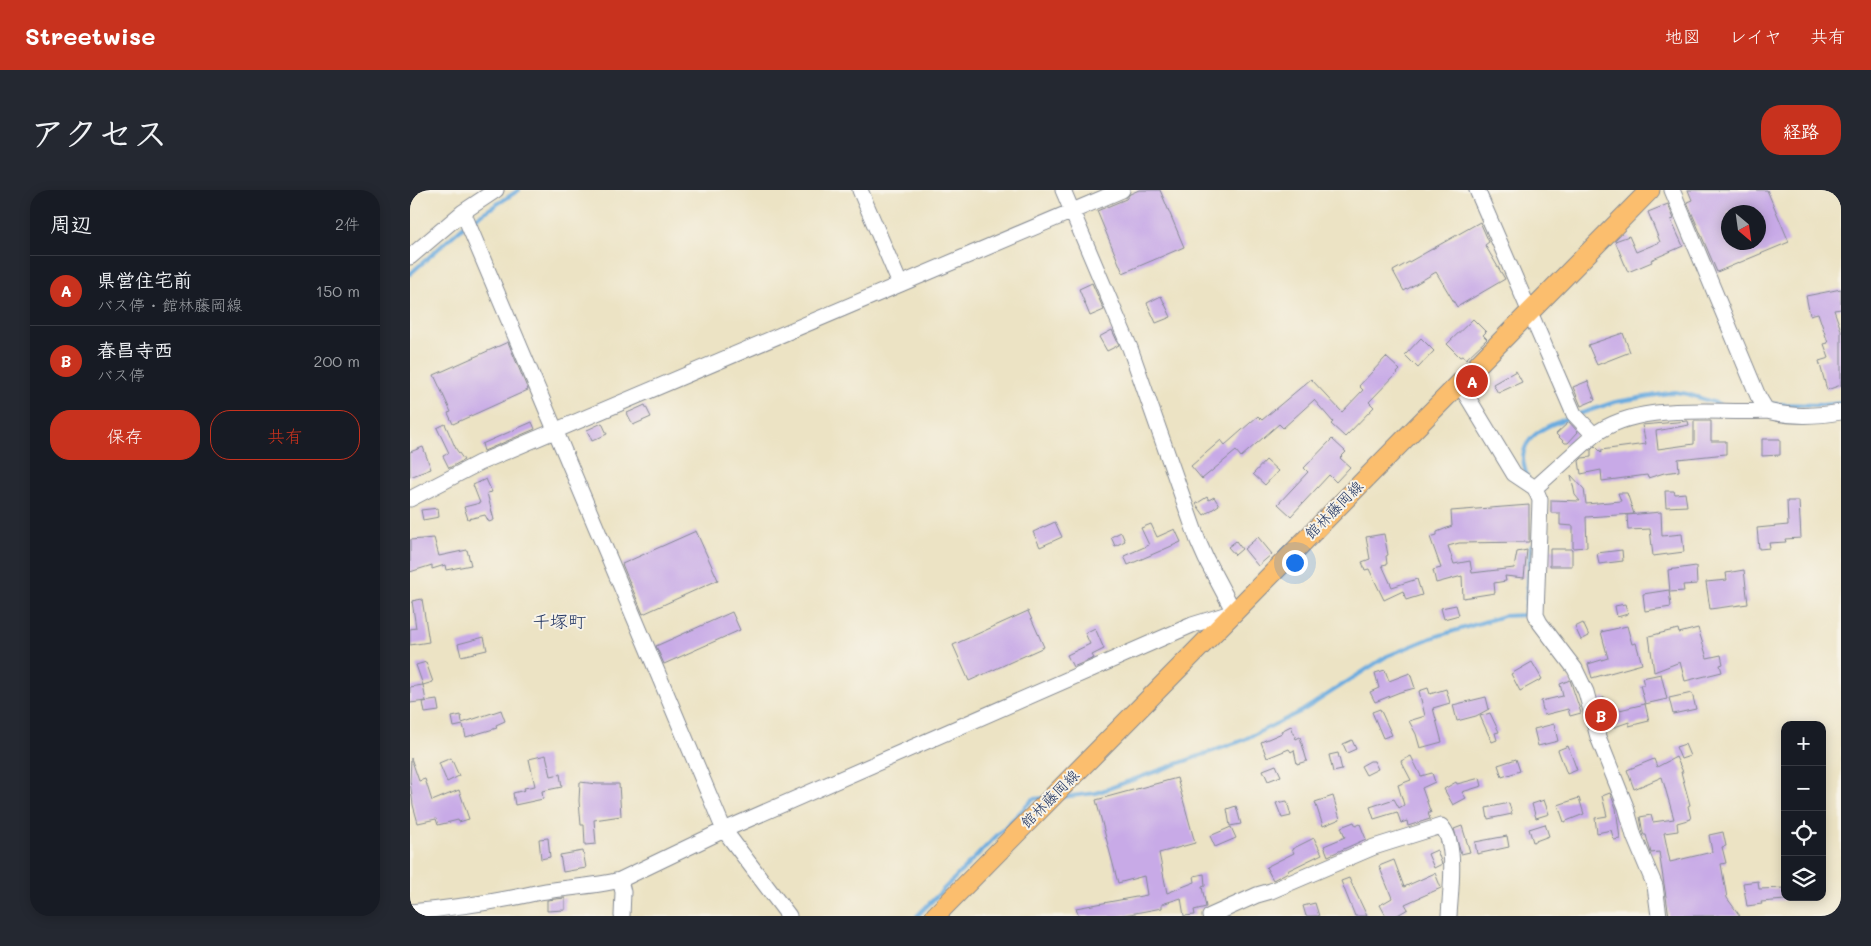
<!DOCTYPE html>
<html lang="ja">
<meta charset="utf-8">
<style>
:root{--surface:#171b24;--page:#242831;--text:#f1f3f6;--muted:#9ea1a6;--line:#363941;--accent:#c8321e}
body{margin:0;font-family:Mali,"Klee One",sans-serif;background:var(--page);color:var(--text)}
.controls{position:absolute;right:15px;bottom:15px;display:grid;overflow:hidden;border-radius:10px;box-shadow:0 2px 12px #0003}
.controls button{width:45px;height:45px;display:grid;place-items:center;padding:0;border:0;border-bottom:1px solid var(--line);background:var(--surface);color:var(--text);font:25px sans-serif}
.compass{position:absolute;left:1311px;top:15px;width:45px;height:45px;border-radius:50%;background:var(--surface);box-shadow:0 2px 12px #0003;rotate:151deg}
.you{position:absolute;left:884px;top:372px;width:18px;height:18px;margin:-12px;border:4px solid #fff;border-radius:50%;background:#1a73e8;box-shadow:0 0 0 8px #1a73e833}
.badge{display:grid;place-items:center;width:32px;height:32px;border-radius:50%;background:var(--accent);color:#fff;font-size:16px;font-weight:700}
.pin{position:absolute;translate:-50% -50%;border:2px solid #fff;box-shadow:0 1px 5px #0006}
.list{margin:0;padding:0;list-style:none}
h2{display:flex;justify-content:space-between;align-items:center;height:65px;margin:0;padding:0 20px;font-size:21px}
h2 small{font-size:16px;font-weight:400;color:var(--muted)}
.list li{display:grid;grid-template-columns:32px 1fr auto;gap:15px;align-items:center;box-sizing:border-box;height:70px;padding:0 20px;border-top:1px solid var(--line)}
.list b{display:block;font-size:19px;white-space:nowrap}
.list p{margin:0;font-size:16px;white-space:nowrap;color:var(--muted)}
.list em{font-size:16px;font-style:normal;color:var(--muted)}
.actions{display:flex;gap:10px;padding:15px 20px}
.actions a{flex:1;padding:11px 0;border:1px solid var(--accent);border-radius:20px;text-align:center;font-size:18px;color:var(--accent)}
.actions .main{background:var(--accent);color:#fff}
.icon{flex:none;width:28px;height:28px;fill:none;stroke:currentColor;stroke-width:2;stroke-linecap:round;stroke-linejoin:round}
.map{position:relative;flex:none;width:1431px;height:726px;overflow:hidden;border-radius:20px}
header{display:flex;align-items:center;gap:30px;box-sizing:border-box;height:70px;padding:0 25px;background:var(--accent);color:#fff}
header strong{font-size:24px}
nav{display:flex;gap:28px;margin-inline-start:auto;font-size:18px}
.intro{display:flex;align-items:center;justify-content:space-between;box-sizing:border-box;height:120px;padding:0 30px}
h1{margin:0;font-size:35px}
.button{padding:12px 22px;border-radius:20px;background:var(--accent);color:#fff;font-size:18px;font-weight:700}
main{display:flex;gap:30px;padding:0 30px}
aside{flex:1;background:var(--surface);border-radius:20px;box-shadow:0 2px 12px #0003}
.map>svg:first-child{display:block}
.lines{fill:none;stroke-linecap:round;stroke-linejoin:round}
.stream{stroke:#6cacdf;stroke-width:4}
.building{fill:#c8aae7;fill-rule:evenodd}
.minor-casing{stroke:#848991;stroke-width:17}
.major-casing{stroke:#848991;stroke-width:21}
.minor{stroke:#fff;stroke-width:15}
.major{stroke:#fbbe6e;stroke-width:19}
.labels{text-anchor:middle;stroke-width:4;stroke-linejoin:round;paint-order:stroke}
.street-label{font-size:15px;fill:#1b2f5e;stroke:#f7f3e8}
.quarter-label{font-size:18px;fill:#1b2f5e;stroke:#f7f3e8}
</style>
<header>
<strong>Streetwise</strong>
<nav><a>地図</a><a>レイヤ</a><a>共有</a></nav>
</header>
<div class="intro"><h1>アクセス</h1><a class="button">経路</a></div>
<main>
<aside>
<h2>周辺<small>2件</small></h2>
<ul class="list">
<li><span class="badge">A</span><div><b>県営住宅前</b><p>バス停 · 館林藤岡線</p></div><em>150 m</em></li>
<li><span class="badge">B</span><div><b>春昌寺西</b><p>バス停</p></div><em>200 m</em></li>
</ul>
<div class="actions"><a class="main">保存</a><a>共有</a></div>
</aside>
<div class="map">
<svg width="1431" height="726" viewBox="0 0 1431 726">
<rect width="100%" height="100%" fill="#f7f3e8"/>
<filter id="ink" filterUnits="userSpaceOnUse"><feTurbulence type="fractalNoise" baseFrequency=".02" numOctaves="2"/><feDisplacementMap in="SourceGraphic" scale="10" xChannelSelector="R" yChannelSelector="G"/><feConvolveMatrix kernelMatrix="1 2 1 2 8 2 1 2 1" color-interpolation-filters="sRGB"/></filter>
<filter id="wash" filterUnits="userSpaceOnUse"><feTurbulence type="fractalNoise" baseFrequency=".0096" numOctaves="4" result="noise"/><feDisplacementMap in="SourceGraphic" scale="20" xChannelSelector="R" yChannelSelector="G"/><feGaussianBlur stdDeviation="1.12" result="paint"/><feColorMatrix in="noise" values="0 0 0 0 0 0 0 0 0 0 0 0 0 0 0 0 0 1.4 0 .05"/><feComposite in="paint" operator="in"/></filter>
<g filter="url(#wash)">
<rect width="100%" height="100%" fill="#ece3c4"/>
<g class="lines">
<path class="stream" d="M 61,31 L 109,0
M 0,84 L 55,35
M 1358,214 L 1412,215 L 1431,213
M 1169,224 L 1205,212 L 1265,202 L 1277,204 L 1309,214
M 1117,287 C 1116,281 1113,274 1113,268 C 1114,243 1143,233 1162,227
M 652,607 L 686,603 L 831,551 L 892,521 L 977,466 L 1021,448 L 1093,426 L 1115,425 L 1121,355
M 507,726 L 623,609 L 632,608"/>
</g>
<g id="blocks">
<path class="building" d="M 729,0 L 750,0 L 774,57 L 713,83 L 687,21 L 716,9 L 720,4 Z
M 1278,0 L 1357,0 L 1379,52 L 1307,82 L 1277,12 L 1282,10 ZM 1318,22 L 1348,22 L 1348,52 L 1318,52 Z
M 1258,14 L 1264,29 L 1261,30 L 1273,56 L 1241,70 L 1242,72 L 1218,82 L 1205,51 L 1219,46 L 1226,62 L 1250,52 L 1238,22 Z
M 1070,32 L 1079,52 L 1075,55 L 1095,89 L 1047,117 L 1026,82 L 994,101 L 983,81 Z
M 682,93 L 694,120 L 680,126 L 669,99 Z
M 1431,99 L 1431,119 L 1424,120 L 1431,140 L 1431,195 L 1417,200 L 1409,171 L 1419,168 L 1414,154 L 1418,153 L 1408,123 L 1400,125 L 1396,106 Z
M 751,106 L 761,127 L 746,133 L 737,113 Z
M 1063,129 L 1076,142 L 1073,145 L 1077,149 L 1056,169 L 1052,166 L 1050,167 L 1037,154 Z
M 702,140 L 709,155 L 697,161 L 689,147 Z
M 1213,143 L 1220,162 L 1187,175 L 1178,155 Z
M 1011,148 L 1024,161 L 1008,178 L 995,165 Z
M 98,152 L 118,200 L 43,234 L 38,223 L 41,222 L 24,185 Z
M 976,167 L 990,180 L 959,212 L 964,217 L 935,247 L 921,234 L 923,232 L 904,210 L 873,238 L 869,234 L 831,267 L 826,261 L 792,289 L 781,276 L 811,250 L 815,255 L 848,226 L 852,230 L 901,189 L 932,222 L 953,200 L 949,196 Z
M 1106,181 L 1112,192 L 1088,203 L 1083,194 Z
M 1178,191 L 1185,210 L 1171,216 L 1163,197 Z
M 235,215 L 241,227 L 223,235 L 217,223 Z
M 1278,231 L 1279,235 L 1246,241 L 1248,259 L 1284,254 L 1284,231 L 1301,231 L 1301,251 L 1316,251 L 1316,264 L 1268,269 L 1269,281 L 1254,283 L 1238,288 L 1237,285 L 1192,291 L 1191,280 L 1171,284 L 1169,271 L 1172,268 L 1181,267 L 1181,260 L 1185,256 L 1192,263 L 1191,260 L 1236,254 L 1232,235 Z
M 122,232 L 125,239 L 74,261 L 72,254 Z
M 1159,232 L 1168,242 L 1158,253 L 1155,253 L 1146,244 Z
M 192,233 L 197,244 L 182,251 L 177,240 Z
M 35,234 L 46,259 L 54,270 L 39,278 L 33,266 L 39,263 L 27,238 Z
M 922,249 L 936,262 L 930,268 L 940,277 L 926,292 L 919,285 L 881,326 L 868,314 L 898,282 L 894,278 Z
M 1352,249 L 1370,249 L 1370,265 L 1352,266 Z
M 13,257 L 21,279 L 0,287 L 0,262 Z
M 856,270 L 868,281 L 855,295 L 843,284 Z
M 1161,285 L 1174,299 L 1176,314 L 1211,311 L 1208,303 L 1217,303 L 1224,324 L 1176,327 L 1177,357 L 1163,358 L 1163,336 L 1150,335 L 1150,323 L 1141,323 L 1141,310 L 1170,311 L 1165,305 Z
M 76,289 L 82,302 L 77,303 L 84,330 L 79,332 L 75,325 L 58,329 L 54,317 L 70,313 L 63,295 Z
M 1255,301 L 1264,301 L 1265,304 L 1275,303 L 1277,316 L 1256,317 Z
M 797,307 L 799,310 L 804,307 L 809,315 L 794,325 L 786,314 Z
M 1377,311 L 1389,311 L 1391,348 L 1375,349 L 1376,352 L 1359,353 L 1360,358 L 1349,359 L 1347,338 L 1378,335 Z
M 1119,315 L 1119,352 L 1049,353 L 1038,356 L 1044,374 L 1060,371 L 1062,383 L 1104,378 L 1107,362 L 1117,360 L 1114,388 L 1095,386 L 1096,391 L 1084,393 L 1085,403 L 1053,408 L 1052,386 L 1026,393 L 1023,380 L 1031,378 L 1020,347 L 1027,345 L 1027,342 L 1042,336 L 1041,321 Z
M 28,318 L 29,327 L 13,330 L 11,320 Z
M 1251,322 L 1252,346 L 1272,344 L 1274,362 L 1243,366 L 1240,339 L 1218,340 L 1217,325 Z
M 645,332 L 652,347 L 630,357 L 623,342 Z
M 741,334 L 747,347 L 765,339 L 771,352 L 718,375 L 714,366 L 739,355 L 731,338 Z
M 286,341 L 308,390 L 233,424 L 212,374 Z
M 711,342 L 715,351 L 705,356 L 701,347 Z
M 974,344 L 978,365 L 976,366 L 977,374 L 972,375 L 982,397 L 1007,389 L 1012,405 L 996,410 L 993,401 L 974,410 L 959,379 L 955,380 L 952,372 L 960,369 L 956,347 Z
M 848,347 L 862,364 L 848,376 L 834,359 Z
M 24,348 L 29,366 L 57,360 L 61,375 L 36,380 L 35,375 L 22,379 L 22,375 L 0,382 L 0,350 Z
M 826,351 L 832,359 L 825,365 L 818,357 Z
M 1140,359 L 1162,359 L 1162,376 L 1140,376 Z
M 1212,360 L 1213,371 L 1189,374 L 1187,363 Z
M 1286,376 L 1287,394 L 1273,395 L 1274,401 L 1260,402 L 1258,380 Z
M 1334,380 L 1338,414 L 1300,419 L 1296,392 L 1317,390 L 1316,383 Z
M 1259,400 L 1261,417 L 1235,421 L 1233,404 Z
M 12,409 L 19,452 L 0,455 L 0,439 L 6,438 L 2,411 Z
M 1215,414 L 1218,424 L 1207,427 L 1205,416 Z
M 1046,415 L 1049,425 L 1034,429 L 1031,418 Z
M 618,421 L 634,457 L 559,491 L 543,455 Z
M 322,422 L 330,440 L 254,474 L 246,456 Z
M 1173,433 L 1179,446 L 1171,450 L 1165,437 Z
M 1217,436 L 1222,454 L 1226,453 L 1232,474 L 1182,488 L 1178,474 L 1198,468 L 1191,442 Z
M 685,438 L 694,459 L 682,465 L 684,468 L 663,477 L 657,465 L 680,454 L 675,443 Z
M 1288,438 L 1297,468 L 1311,465 L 1313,474 L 1310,475 L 1312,482 L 1275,491 L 1270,472 L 1244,482 L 1239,446 L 1268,439 L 1269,443 Z
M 74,447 L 77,460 L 51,466 L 48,454 Z
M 16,472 L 23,492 L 13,495 L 6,475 Z
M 1122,472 L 1132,489 L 1110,501 L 1101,484 Z
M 975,480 L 979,491 L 1000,483 L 1005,498 L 990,502 L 965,512 L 960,502 L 969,498 L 965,483 Z
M 1251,484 L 1257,509 L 1235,514 L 1230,495 L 1234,495 L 1232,488 Z
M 1160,490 L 1171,523 L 1160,526 L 1158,519 L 1134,525 L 1131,511 L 1153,506 L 1150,494 Z
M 13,495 L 16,511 L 0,513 L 0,497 Z
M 1018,498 L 1020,504 L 1036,499 L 1040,513 L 1023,518 L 1032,552 L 1010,558 L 1006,544 L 999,531 L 1015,526 L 1009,501 Z
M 1282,503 L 1286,519 L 1263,524 L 1259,508 Z
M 1076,507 L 1079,519 L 1066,526 L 1047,531 L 1043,515 Z
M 1195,507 L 1201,522 L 1235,514 L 1239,531 L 1219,536 L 1219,532 L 1196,540 L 1188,510 Z
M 27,510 L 29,521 L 15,523 L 13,512 Z
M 970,519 L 982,545 L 973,548 L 962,522 Z
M 91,520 L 95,531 L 86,535 L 87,538 L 56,547 L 53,535 L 44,537 L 42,527 L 51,525 L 52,533 Z
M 1080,523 L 1089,542 L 1085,543 L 1087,550 L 1082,552 L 1070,526 Z
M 1144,534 L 1148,551 L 1128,556 L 1124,539 Z
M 881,536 L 886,549 L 890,547 L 897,571 L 887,574 L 884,560 L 881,562 L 879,559 L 857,568 L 851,552 L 872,543 L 871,541 Z
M 942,550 L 946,559 L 937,563 L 933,554 Z
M 1275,554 L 1280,566 L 1271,569 L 1266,557 Z
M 1158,556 L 1167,580 L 1157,584 L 1148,560 Z
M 928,563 L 932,580 L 923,582 L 919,565 Z
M 136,565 L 141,586 L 150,584 L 152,597 L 132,601 L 133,609 L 105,615 L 103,603 L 115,600 L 114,598 L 125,596 L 119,569 Z
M 1001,566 L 1011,586 L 1022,583 L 1025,592 L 1012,598 L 1021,623 L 1018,623 L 1020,629 L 998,636 L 997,631 L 991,633 L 987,622 L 964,629 L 960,617 L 984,609 L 989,618 L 994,615 L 988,595 L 1001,590 L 991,571 Z
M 1266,567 L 1273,582 L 1271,582 L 1280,615 L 1278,616 L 1281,629 L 1267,633 L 1268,641 L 1254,643 L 1260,672 L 1302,662 L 1299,645 L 1313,642 L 1316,656 L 1312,657 L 1316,673 L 1311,674 L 1317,708 L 1330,726 L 1259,726 L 1249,662 L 1241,663 L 1236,645 L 1234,645 L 1233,643 L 1230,627 L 1241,625 L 1243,632 L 1264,629 L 1252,587 L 1224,599 L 1217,580 L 1244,569 L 1247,577 Z
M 1,568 L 9,591 L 15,589 L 22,611 L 49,600 L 59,629 L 49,632 L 48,630 L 28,635 L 26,629 L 8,633 L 3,615 L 0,591 Z
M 41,568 L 49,586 L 37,592 L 29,573 Z
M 1106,569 L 1110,581 L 1092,587 L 1088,575 Z
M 960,571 L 964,571 L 968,579 L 956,585 L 951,576 Z
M 866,575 L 871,586 L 858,591 L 853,580 Z
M 767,588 L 785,653 L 749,663 L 757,703 L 785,692 L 784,686 L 794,684 L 795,696 L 792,697 L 796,717 L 784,720 L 785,725 L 774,726 L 771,708 L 752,714 L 752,718 L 709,726 L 669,726 L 666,718 L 737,705 L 734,686 L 708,693 L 686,610 Z
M 1070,588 L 1072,596 L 1052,602 L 1056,608 L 1043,615 L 1034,599 L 1046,592 L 1047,594 Z
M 170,592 L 187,594 L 209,594 L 211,626 L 184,630 L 186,654 L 175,655 L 174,635 L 171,635 L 169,611 Z
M 1200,603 L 1206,618 L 1210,649 L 1204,650 L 1201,640 L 1187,643 L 1185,628 L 1197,626 L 1192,606 Z
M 923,606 L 930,629 L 913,636 L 905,612 Z
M 1169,608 L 1174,624 L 1154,632 L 1148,615 Z
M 1134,610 L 1139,624 L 1126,628 L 1122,614 Z
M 877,611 L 881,626 L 872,628 L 866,613 Z
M 1099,613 L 1102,624 L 1078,629 L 1076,618 Z
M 826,616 L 831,634 L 820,636 L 817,619 Z
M 944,632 L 946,636 L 950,634 L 956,649 L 918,666 L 914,656 L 935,647 L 931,637 Z
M 1135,634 L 1139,646 L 1123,652 L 1119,639 Z
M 1052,636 L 1060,662 L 1051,664 L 1044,639 Z
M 821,637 L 826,648 L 805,657 L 800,646 Z
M 1097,646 L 1099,657 L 1067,664 L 1065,652 Z
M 138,648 L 140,667 L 131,669 L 129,649 Z
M 904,648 L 912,664 L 877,681 L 878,682 L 863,690 L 856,677 L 884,663 L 882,659 Z
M 1027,660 L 1032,674 L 1024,678 L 1018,664 Z
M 173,661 L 176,678 L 153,682 L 150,665 Z
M 984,670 L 994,697 L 1025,683 L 1031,698 L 995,714 L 998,719 L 986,726 L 976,726 L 970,715 L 982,708 L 969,676 Z
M 939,688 L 957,726 L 945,726 L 931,691 Z
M 1348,691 L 1349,699 L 1375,698 L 1375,710 L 1351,712 L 1352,714 L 1337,716 L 1333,693 Z
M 155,708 L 155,720 L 137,721 L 137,710 Z
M 905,713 L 909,726 L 896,726 L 893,716 Z"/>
</g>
</g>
<g filter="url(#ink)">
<use href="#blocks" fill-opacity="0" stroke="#848991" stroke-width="1"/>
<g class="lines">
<g class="minor-casing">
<path id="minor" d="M 450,0 L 490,94
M 1067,0 L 1164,224 L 1184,245
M 1262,0 L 1348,206 L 1357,221 C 1380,227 1408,226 1431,222
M 53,22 L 314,640 L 379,726
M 0,67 L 53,22 L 86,0
M 1049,193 L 1104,284 L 1125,298 L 1130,310 L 1126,425 L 1130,433 L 1165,479 L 1176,502 L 1188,547 L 1216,617 L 1224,646 L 1245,696 L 1249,726
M 1125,298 L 1184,245 C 1229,211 1304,224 1357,221
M 0,309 L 69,273 L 712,0
M 210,690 L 213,702 L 212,726
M 0,722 C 44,718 87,712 130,702 C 156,697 183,697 210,690 L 314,640 L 782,435 L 824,422 L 796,369 L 788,351 L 720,158 L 653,0
M 800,726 L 847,705 L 861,701 L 964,657 L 1031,636 C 1048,652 1040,704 1039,726"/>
</g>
<g class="major-casing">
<path id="major" d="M 525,726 L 1240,0"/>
</g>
<use href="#minor" class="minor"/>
<use href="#major" class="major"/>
</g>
</g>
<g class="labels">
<g class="street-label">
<text transform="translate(924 320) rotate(-45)" y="5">館林藤岡線</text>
<text transform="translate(640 609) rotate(-45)" y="5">館林藤岡線</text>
</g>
<g class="quarter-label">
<text x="149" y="438">千塚町</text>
</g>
</g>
</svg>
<div class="controls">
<button>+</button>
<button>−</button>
<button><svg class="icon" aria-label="locate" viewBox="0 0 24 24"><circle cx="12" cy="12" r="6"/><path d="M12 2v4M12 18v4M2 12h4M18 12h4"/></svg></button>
<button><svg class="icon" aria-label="layers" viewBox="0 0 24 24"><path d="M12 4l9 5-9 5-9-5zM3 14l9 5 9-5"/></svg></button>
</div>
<svg class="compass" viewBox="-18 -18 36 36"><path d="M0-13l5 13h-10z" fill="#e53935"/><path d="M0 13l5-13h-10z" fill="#9ea1a6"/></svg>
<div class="you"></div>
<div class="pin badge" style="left:1062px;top:191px">A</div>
<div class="pin badge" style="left:1191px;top:525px">B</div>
</div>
</main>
